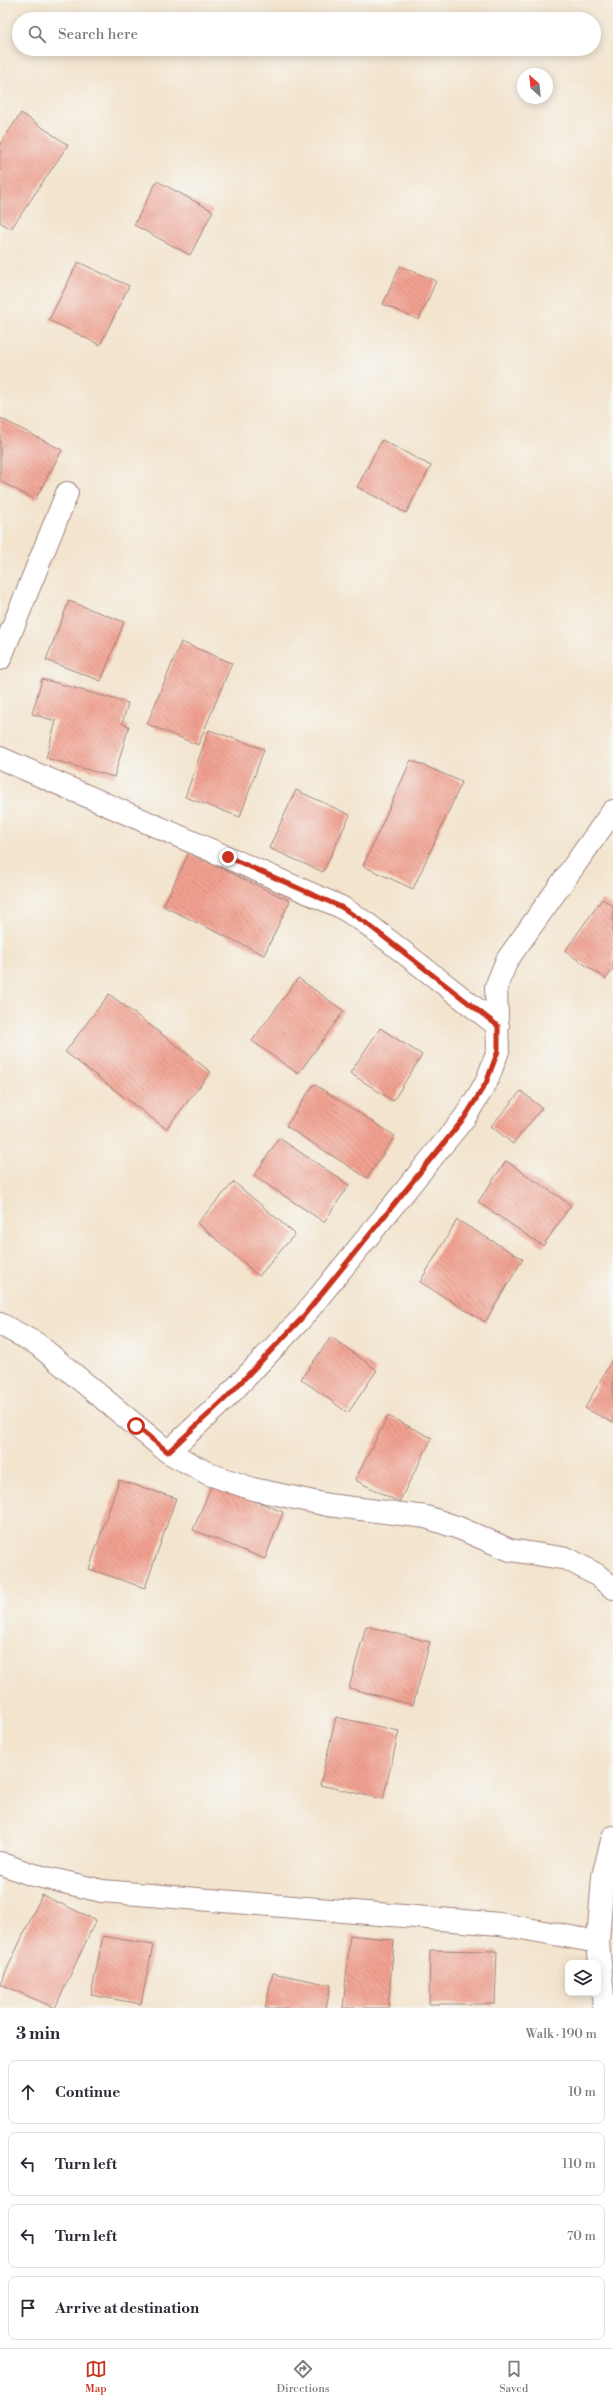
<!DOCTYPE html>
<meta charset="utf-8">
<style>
:root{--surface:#fff;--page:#f7f7f7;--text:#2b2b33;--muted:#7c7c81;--line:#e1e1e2;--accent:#c8321e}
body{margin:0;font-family:"Libre Bodoni",serif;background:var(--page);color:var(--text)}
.controls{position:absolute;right:12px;bottom:12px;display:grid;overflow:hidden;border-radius:8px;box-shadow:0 2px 10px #0003}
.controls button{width:36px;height:36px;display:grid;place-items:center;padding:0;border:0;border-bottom:1px solid var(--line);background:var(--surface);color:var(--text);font:20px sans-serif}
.compass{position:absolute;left:517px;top:68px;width:36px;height:36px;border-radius:50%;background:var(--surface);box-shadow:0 2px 10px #0003;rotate:333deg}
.stop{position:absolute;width:12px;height:12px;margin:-9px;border:3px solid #c8321e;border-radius:50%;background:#fff}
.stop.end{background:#c8321e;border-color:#fff;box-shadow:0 1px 4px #0008}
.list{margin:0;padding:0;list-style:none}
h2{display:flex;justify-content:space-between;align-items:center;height:52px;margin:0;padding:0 16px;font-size:17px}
h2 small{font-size:13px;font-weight:400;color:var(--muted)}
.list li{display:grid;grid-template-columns:26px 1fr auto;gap:12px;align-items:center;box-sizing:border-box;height:64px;margin:0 8px 8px;padding:0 8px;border:1px solid var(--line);border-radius:8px}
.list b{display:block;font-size:15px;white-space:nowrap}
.list em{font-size:13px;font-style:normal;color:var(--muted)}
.icon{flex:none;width:22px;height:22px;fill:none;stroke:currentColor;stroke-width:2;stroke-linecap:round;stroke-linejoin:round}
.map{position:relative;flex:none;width:613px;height:2008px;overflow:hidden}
.search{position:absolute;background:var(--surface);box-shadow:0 2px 10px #0003;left:12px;right:12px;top:12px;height:44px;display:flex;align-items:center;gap:10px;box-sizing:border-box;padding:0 14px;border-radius:22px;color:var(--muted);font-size:15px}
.sheet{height:340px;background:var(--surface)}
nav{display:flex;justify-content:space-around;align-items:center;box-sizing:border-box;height:56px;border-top:1px solid var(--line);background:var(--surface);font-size:11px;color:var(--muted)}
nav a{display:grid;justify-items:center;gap:2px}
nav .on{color:var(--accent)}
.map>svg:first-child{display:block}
.building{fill:url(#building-back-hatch)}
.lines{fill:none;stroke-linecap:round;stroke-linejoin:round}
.minor-casing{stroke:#9e827c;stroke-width:24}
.minor{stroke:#fff;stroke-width:22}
.route{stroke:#c8321e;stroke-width:5}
</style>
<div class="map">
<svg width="613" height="2008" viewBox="0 0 613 2008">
<defs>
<pattern id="building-back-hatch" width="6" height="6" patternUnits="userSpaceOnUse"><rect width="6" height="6" fill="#f2a190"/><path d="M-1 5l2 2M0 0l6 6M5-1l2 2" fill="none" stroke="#c68376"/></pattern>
</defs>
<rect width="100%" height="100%" fill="#f6f6f2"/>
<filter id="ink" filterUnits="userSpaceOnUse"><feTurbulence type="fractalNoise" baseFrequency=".025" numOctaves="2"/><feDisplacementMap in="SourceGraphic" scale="8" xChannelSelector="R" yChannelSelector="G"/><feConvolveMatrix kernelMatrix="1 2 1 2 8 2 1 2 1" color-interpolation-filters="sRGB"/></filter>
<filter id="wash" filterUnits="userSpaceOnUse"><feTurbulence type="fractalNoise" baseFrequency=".012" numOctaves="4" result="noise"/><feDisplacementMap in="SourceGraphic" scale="16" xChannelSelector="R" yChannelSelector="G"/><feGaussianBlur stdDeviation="0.9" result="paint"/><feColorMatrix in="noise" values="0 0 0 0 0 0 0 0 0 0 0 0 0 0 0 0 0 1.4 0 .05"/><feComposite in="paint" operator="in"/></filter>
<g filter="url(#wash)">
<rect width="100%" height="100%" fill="#f3e4cd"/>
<g id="blocks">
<path class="building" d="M 21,113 L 68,145 L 11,229 L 0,222 L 0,144 Z
M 157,181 L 213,211 L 190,255 L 134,225 Z
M 78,262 L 129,286 L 100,345 L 49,320 Z
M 400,266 L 436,281 L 419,320 L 383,304 Z
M 0,418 L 62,450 L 35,500 L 0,481 Z
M 382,440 L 431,466 L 406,513 L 357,487 Z
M 69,601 L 124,622 L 101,681 L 46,660 Z
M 181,642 L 232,663 L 198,745 L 147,724 Z
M 42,679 L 128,703 L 122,724 L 129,726 L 114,777 L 46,758 L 56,721 L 32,714 Z
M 209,730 L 264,749 L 240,817 L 185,797 Z
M 411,760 L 462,782 L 413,889 L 363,866 Z
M 296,790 L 350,815 L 323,872 L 269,848 Z
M 189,853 L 290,901 L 264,955 L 163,906 Z
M 602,899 L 613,906 L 613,969 L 606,979 L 565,951 Z
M 298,978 L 344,1011 L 298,1074 L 252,1041 Z
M 109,994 L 211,1072 L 166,1129 L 65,1052 Z
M 380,1028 L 422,1055 L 393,1101 L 350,1073 Z
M 314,1084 L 395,1136 L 367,1178 L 286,1126 Z
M 521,1091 L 542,1108 L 513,1144 L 491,1126 Z
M 279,1138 L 349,1185 L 324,1222 L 254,1176 Z
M 506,1161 L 571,1205 L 543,1246 L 478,1202 Z
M 234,1182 L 295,1234 L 259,1276 L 197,1223 Z
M 457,1220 L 523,1259 L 485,1322 L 420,1282 Z
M 331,1337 L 377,1370 L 348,1413 L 301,1379 Z
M 613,1358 L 613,1423 L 585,1408 Z
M 388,1416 L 432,1438 L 399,1502 L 355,1480 Z
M 119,1480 L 176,1498 L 145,1588 L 89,1569 Z
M 212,1484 L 283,1512 L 265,1559 L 193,1530 Z
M 366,1626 L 430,1642 L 413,1705 L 349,1688 Z
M 336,1717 L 399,1731 L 383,1799 L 320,1785 Z
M 42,1895 L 96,1920 L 55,2008 L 0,1984 Z
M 350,1935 L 394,1940 L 388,2008 L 343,2008 Z
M 103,1936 L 153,1945 L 141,2004 L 91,1995 Z
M 430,1950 L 497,1951 L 495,2004 L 429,2004 Z
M 273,1973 L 331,1985 L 326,2008 L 265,2008 Z"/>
</g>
</g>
<g filter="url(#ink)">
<use href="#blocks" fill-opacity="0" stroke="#9e827c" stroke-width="1"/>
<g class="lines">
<g class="minor-casing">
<path id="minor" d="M 0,659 L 67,493
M 0,758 L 341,907 L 366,923 L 498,1026
M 0,1324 L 37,1344 L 168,1452 L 209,1474 L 253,1489 L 328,1505 L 426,1517 L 459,1528 L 510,1550 L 568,1559 L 597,1575 L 613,1588
M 168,1452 L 227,1397 L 301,1319 L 465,1117 L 486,1083 L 498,1051 L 496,987 L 507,960 L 613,811
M 0,1863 L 30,1874 L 102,1891 L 500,1924 L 598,1942
M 604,2008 L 598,1942 L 603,1876 L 613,1837"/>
</g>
<use href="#minor" class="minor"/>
</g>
</g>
<g class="lines" filter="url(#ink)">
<path class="route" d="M 136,1426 L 168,1452 L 227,1397 L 301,1319 L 465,1117 L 486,1083 L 498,1051 L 498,1026 L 366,923 L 341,907 L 228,857"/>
</g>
</svg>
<div class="controls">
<button><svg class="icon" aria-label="layers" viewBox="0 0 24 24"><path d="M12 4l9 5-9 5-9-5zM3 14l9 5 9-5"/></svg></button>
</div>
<svg class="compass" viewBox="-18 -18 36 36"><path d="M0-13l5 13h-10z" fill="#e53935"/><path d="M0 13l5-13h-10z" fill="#7c7c81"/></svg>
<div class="stop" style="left:136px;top:1426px"></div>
<div class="stop end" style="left:228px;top:857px"></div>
<div class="search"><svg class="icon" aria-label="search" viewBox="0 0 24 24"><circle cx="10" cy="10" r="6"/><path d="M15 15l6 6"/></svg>Search here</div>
</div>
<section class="sheet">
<h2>3 min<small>Walk · 190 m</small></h2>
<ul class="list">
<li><svg class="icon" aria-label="ahead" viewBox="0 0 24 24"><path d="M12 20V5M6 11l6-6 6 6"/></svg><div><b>Continue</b></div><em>10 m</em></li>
<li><svg class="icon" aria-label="left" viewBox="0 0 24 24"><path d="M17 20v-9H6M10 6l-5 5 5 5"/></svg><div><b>Turn left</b></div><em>110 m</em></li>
<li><svg class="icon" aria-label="left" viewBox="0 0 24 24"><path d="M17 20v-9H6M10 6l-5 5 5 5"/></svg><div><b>Turn left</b></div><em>70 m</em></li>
<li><svg class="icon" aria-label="arrive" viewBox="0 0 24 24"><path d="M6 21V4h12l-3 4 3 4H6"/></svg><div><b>Arrive at destination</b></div></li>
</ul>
</section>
<nav>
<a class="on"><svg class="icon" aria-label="map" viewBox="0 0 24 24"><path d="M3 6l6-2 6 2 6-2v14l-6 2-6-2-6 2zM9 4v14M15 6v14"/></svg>Map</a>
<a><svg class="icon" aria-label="directions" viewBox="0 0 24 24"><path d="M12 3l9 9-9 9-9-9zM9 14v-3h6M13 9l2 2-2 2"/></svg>Directions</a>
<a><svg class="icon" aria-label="saved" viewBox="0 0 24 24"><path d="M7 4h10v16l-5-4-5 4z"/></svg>Saved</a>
</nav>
